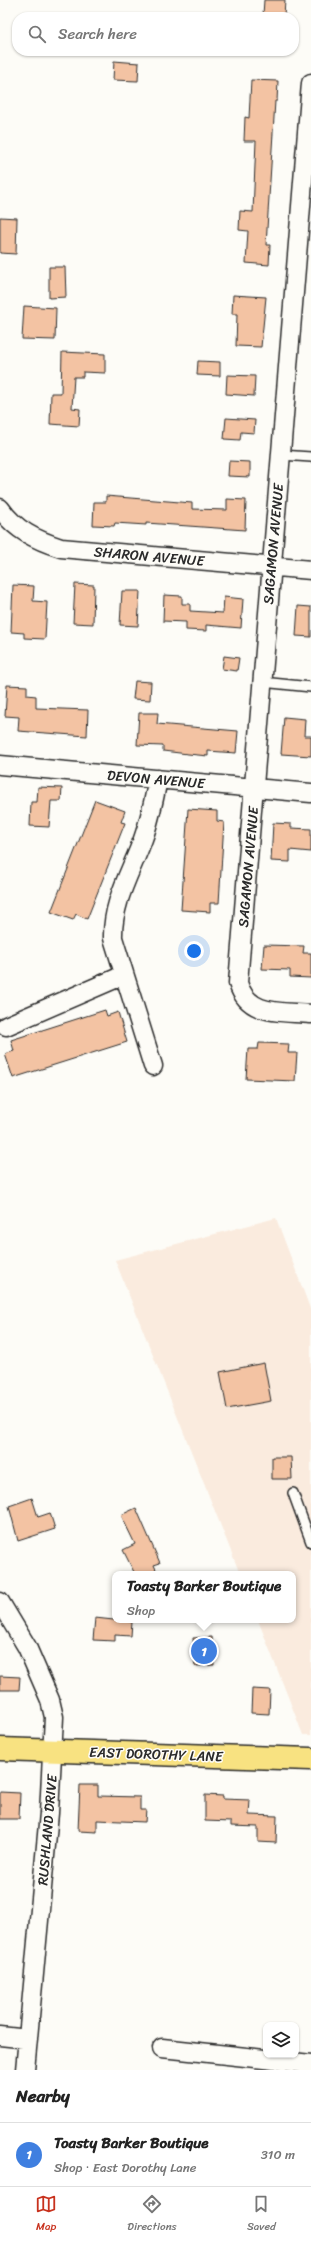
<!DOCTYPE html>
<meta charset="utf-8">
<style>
:root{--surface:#fff;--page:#f2f2f2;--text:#222;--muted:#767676;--line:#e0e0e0;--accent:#c8321e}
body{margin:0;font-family:Sriracha,sans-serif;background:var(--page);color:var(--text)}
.controls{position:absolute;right:12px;bottom:12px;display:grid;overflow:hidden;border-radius:8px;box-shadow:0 1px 3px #0004}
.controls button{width:36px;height:36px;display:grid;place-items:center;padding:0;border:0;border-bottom:1px solid var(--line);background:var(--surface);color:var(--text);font:20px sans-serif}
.you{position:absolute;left:194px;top:951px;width:14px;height:14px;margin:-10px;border:3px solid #fff;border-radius:50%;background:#1a73e8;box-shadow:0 0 0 6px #1a73e833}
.badge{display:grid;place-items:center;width:26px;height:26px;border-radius:50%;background:var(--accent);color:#fff;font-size:13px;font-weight:700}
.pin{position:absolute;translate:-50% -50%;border:2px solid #fff;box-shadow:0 1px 4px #0006}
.popup{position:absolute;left:112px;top:1571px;width:184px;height:52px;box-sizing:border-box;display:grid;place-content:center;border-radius:8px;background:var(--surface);filter:drop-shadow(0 1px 3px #0005);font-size:13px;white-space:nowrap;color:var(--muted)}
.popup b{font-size:15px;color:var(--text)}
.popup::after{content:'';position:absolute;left:50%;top:100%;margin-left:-8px;border:8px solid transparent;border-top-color:var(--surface)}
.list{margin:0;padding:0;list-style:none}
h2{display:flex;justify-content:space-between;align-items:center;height:52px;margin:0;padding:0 16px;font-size:17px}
h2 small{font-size:13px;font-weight:400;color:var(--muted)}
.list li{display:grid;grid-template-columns:26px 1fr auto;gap:12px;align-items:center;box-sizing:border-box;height:64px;padding:0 16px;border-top:1px solid var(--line)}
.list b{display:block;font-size:15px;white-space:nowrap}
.list p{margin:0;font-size:13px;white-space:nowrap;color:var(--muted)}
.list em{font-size:13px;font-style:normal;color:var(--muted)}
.icon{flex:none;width:22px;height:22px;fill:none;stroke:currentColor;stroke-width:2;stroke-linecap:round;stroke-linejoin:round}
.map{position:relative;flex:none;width:311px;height:2070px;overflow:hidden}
.search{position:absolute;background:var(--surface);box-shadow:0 1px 3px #0004;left:12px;right:12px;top:12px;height:44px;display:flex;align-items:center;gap:10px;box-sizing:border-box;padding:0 14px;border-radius:16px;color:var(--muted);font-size:15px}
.sheet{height:116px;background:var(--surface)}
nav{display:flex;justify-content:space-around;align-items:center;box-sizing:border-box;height:56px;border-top:1px solid var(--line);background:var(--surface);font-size:11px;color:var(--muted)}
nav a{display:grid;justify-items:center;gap:2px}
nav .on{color:var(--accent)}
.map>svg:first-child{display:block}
.built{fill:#faebde}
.building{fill:#f3c3a3;stroke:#2b2b2b}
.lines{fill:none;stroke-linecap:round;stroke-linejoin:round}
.lane-casing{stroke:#2b2b2b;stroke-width:12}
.street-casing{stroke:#2b2b2b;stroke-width:21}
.primary-casing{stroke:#2b2b2b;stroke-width:25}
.lane{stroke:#fdfcf7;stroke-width:9}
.street{stroke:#fdfcf7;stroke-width:18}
.primary{stroke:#f8e281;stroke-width:22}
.labels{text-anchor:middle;stroke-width:3;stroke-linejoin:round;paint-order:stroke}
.street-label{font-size:14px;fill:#2b2b2b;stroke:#fdfcf7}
</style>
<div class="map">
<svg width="311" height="2070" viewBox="0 0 311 2070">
<rect width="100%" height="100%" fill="#fdfcf7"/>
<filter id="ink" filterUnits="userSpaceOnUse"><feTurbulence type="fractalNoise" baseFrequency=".025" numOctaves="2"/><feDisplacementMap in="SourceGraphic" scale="8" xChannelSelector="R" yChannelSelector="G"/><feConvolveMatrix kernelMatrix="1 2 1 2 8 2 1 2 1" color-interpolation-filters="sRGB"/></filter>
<g filter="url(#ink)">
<path class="built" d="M 276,1218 L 311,1311 L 311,1735 L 303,1735 L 258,1620 L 293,1620 L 293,1574 L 240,1574 L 115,1260 Z"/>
<path class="building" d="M 264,0 L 285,0 L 284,16 L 263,15 Z
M 114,61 L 139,63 L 138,81 L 113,80 Z
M 251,80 L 278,81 L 277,101 L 275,101 L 266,245 L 270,245 L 269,265 L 246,263 L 248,231 L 239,230 L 240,211 L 253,212 L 256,141 L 244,141 L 245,117 L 249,118 Z
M 0,217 L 17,218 L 16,254 L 0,253 Z
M 49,267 L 65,267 L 66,297 L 49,298 Z
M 233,295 L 266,297 L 261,347 L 236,346 L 237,314 L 232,314 Z
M 24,306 L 56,308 L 55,340 L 22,339 Z
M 62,352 L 105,354 L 105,373 L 83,372 L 83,377 L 74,377 L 72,408 L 80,409 L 79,426 L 50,424 L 51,393 L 61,393 Z
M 198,361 L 220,362 L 220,376 L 197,375 Z
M 227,375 L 255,376 L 254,396 L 226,394 Z
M 226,418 L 255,420 L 254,433 L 241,432 L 240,440 L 224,439 Z
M 229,461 L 250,462 L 250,477 L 228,476 Z
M 106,496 L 192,503 L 192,509 L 227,510 L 227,499 L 246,500 L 245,530 L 146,523 L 146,525 L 115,523 L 114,526 L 93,525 L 94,502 L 106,502 Z
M 75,584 L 94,585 L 93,624 L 73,623 Z
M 13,585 L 34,586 L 33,601 L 47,602 L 45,639 L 24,638 L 24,633 L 11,632 Z
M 122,591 L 140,591 L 138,626 L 120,625 Z
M 164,595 L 182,596 L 182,604 L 190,604 L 190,611 L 223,613 L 224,597 L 243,599 L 241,628 L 206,625 L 206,631 L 186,630 L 186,622 L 163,621 Z
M 298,606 L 311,607 L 311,637 L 296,636 Z
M 224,656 L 239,658 L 237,671 L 222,669 Z
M 135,681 L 151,682 L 150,700 L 133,699 Z
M 7,685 L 27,686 L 27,695 L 36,696 L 36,708 L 88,710 L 87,736 L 18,731 L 19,717 L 5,716 Z
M 139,713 L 158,713 L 157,724 L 238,731 L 236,753 L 208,751 L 208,756 L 188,754 L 163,751 L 163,746 L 137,745 Z
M 284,717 L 305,719 L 304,736 L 311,736 L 311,756 L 281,754 Z
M 38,787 L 62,788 L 61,801 L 51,801 L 49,827 L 30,826 L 31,802 L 37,802 Z
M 95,800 L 125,811 L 121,822 L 125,823 L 87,919 L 76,914 L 73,920 L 51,912 Z
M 188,809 L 217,811 L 217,821 L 224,822 L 219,903 L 210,903 L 210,912 L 181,910 Z
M 273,823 L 291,824 L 291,828 L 311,829 L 311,852 L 290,850 L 290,862 L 271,861 Z
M 264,945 L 304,946 L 303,953 L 311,953 L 311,978 L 290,977 L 290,970 L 262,969 Z
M 105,1010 L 107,1016 L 118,1012 L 127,1042 L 13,1078 L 5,1054 L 14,1051 L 11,1040 Z
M 259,1043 L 289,1044 L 288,1053 L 297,1053 L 295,1081 L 246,1079 L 248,1049 L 258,1049 Z
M 264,1363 L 271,1401 L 227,1409 L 220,1372 Z
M 272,1457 L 291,1457 L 292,1479 L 272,1479 Z
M 32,1498 L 38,1517 L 50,1513 L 55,1529 L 18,1541 L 9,1506 Z
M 136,1508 L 160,1563 L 154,1565 L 158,1574 L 135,1574 L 123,1550 L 135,1544 L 121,1515 Z
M 95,1618 L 132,1622 L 131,1636 L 115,1635 L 115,1641 L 93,1640 Z
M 212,1637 L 214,1665 L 195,1666 L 193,1638 Z
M 0,1676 L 20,1677 L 19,1690 L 0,1690 Z
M 252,1689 L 270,1690 L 269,1714 L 251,1713 Z
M 80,1785 L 98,1785 L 98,1796 L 140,1797 L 140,1810 L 146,1810 L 145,1822 L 97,1820 L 97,1832 L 78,1831 Z
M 0,1792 L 20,1793 L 19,1819 L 0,1819 Z
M 205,1795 L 223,1796 L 223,1799 L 250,1800 L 249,1815 L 277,1816 L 276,1843 L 258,1842 L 258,1827 L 231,1826 L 231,1822 L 205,1821 Z"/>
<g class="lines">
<g class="lane-casing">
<path id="lane" d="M 281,455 L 311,457
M 262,682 L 311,687
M 293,1493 L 311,1542"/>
</g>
<g class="street-casing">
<path id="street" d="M 311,83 L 238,983 C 248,1017 282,1011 311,1014
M 0,508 C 15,530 36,540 61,548 L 311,570
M 0,765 L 311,793
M 6,1026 L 124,975
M 153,1066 L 113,938 C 112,902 131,872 143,839 C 150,820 154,799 158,779
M 0,1602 L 27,1647 L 50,1700 L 54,1717 L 49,1813 L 25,2070
M 0,2036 L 28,2039
M 162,2048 L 311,2064"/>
</g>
<g class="primary-casing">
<path id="primary" d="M 0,1749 L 311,1759"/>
</g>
<use href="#lane" class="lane"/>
<use href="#street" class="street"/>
<use href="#primary" class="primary"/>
</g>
</g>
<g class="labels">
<g class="street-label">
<text transform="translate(273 544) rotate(-85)" y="5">SAGAMON AVENUE</text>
<text transform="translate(149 556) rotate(5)" y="5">SHARON AVENUE</text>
<text transform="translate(156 779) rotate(5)" y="5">DEVON AVENUE</text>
<text transform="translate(248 867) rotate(-85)" y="5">SAGAMON AVENUE</text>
<text transform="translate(156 1754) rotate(2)" y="5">EAST DOROTHY LANE</text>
<text transform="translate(47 1830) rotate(-85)" y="5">RUSHLAND DRIVE</text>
</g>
</g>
</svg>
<div class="controls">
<button><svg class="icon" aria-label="layers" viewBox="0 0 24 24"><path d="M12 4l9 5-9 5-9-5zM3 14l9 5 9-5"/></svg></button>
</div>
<div class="you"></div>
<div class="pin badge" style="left:204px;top:1651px;background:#3f7fe0">1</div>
<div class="popup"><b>Toasty Barker Boutique</b>Shop</div>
<div class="search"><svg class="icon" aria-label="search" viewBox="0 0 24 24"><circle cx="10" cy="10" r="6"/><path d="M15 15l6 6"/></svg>Search here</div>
</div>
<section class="sheet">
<h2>Nearby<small></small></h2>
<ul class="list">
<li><span class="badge" style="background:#3f7fe0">1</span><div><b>Toasty Barker Boutique</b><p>Shop · East Dorothy Lane</p></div><em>310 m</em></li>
</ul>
</section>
<nav>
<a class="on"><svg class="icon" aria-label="map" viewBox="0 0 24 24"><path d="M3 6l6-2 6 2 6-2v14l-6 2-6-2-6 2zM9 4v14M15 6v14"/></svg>Map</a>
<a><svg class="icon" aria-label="directions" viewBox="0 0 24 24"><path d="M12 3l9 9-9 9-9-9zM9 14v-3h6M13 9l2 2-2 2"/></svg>Directions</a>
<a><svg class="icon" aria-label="saved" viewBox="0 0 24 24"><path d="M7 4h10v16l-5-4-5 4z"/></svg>Saved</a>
</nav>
